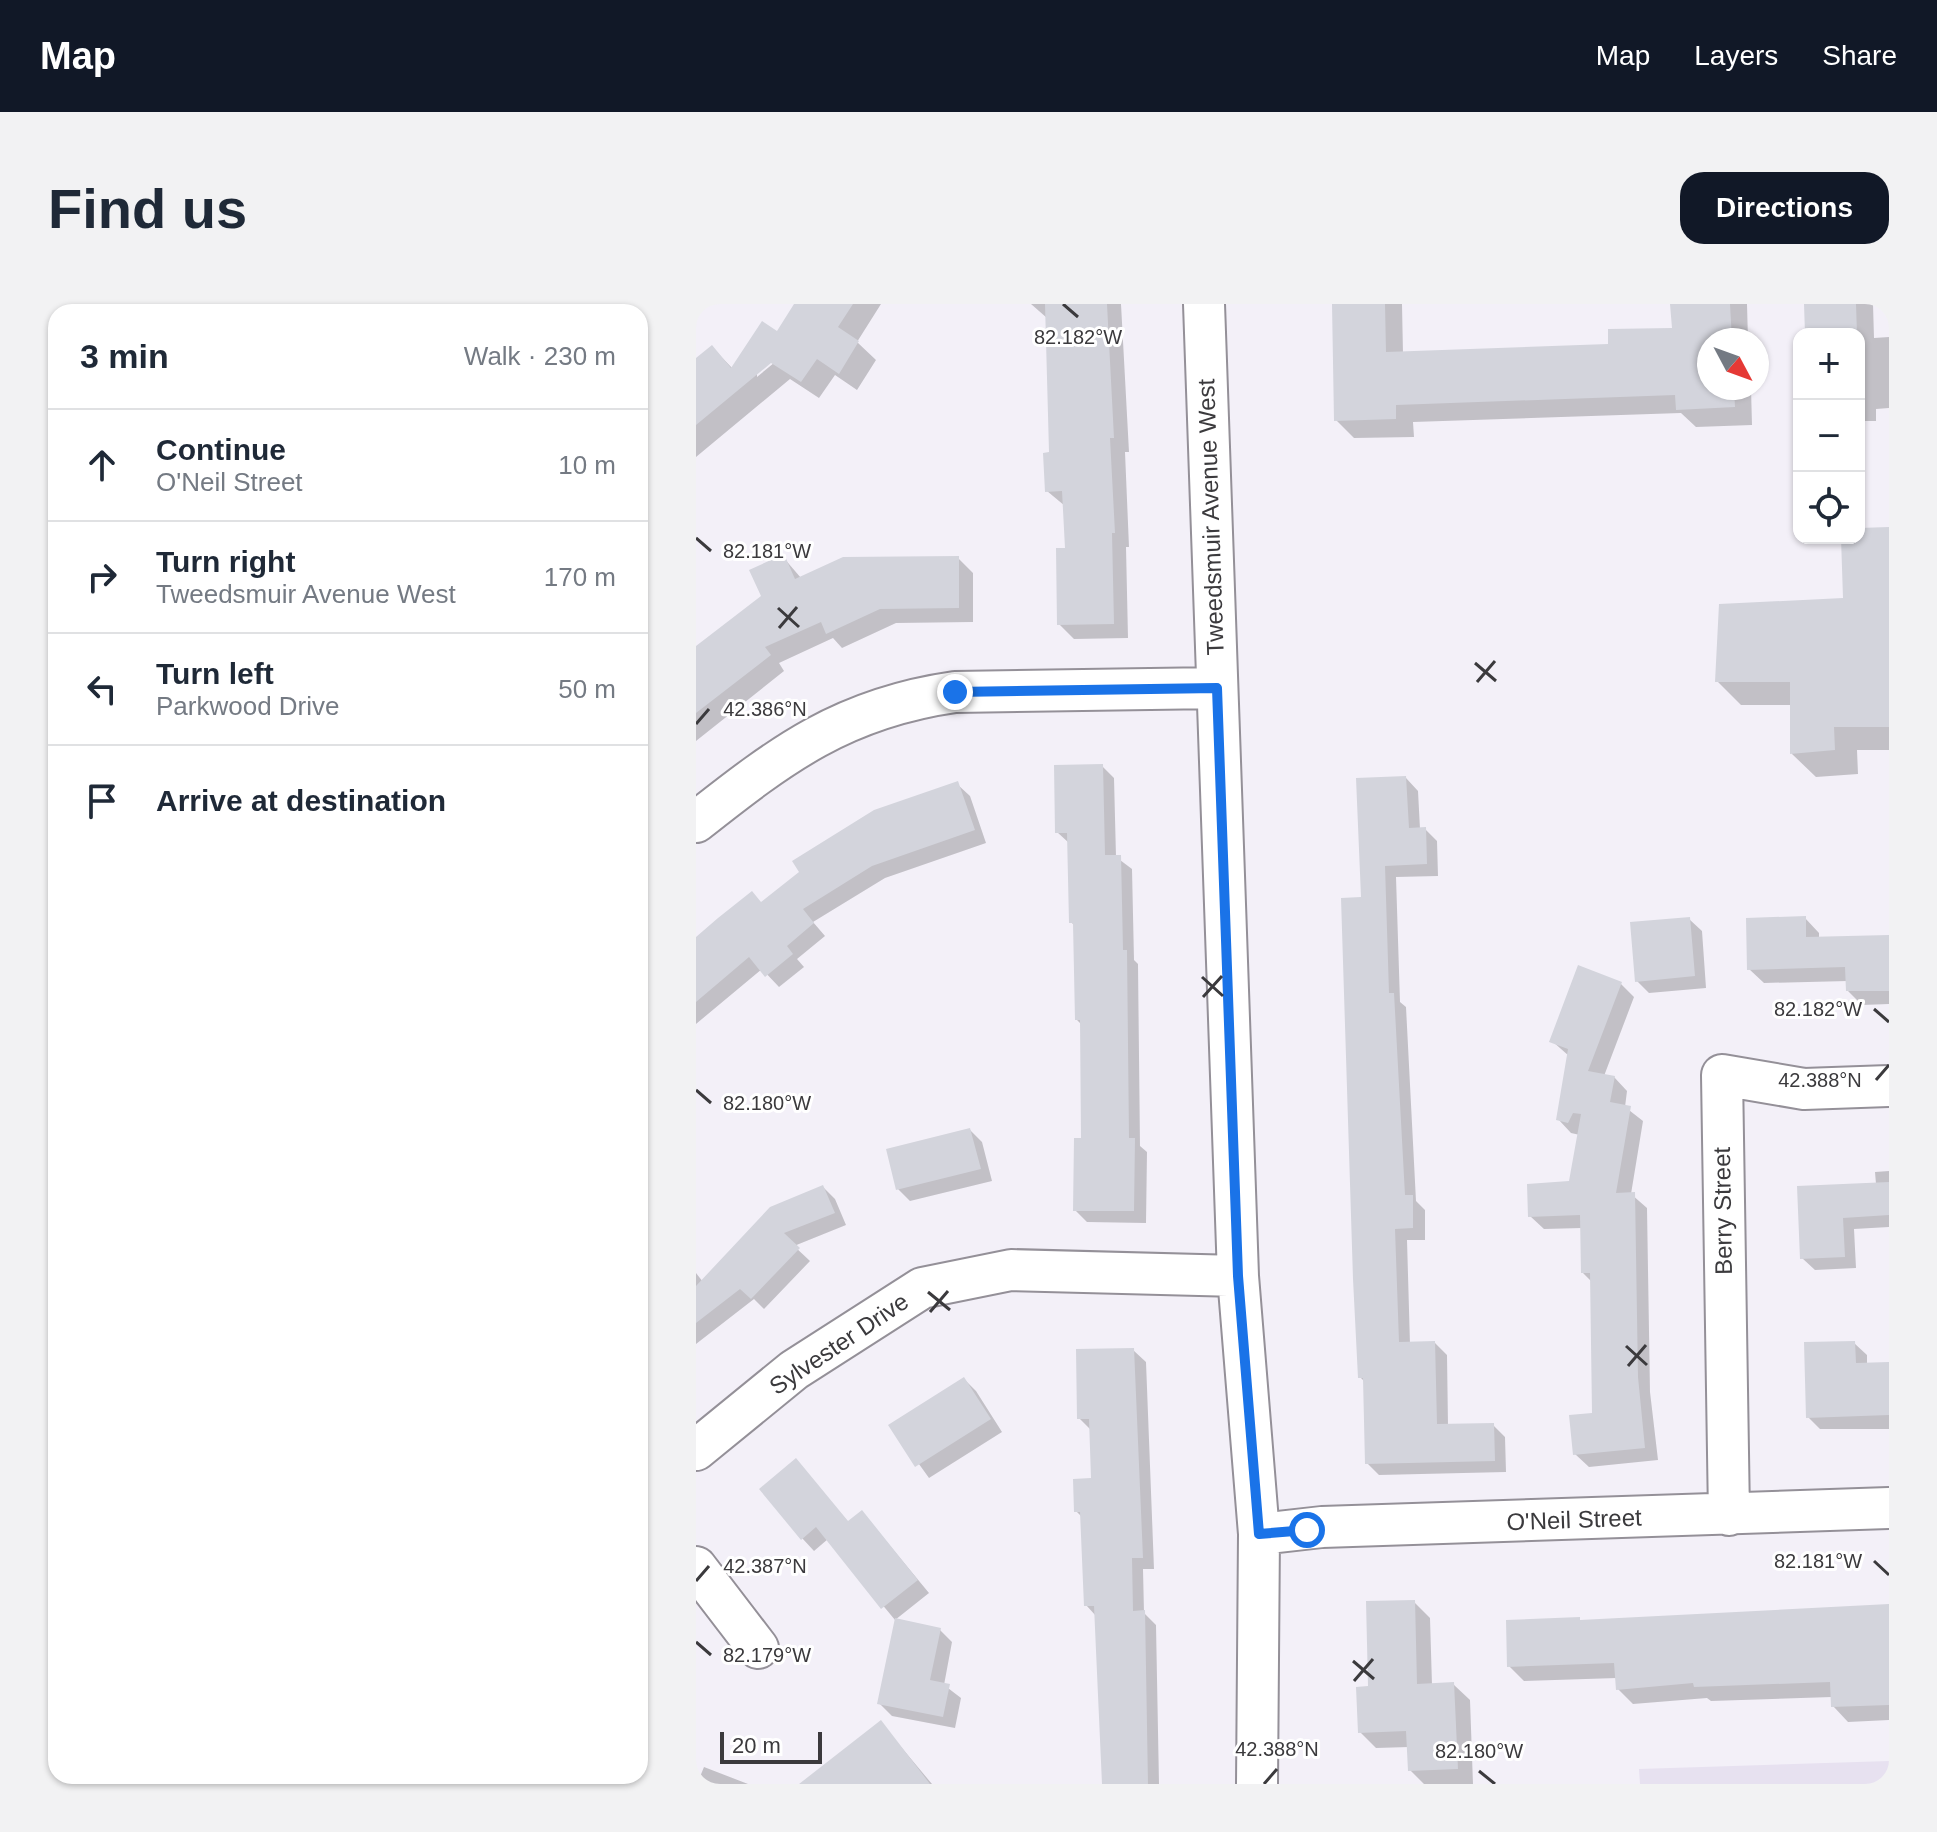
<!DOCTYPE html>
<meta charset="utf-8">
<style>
:root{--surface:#fff;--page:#f2f2f3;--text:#1f2937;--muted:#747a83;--line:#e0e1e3;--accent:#111827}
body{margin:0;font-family:Helvetica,sans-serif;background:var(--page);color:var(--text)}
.controls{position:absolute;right:24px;top:24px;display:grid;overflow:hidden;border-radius:16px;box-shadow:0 2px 6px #0004}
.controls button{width:72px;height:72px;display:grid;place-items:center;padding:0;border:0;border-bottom:2px solid var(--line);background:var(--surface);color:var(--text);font:40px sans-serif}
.compass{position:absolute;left:1001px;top:24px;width:72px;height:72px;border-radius:50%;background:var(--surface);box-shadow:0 2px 6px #0004;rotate:131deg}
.scale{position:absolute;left:24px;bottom:20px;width:102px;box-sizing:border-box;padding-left:8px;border:4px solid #3b3a3d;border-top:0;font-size:22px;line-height:28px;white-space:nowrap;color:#3b3a3d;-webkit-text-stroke:6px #fff;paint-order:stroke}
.stop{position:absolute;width:24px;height:24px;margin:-18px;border:6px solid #1a73e8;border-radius:50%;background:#fff}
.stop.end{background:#1a73e8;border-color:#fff;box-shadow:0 2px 8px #0008}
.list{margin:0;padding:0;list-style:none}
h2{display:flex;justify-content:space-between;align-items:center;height:104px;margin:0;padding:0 32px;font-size:34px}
h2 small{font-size:26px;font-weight:400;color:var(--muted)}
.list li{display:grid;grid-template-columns:52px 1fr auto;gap:24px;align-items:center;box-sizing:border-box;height:112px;padding:0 32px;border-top:2px solid var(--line)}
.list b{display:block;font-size:30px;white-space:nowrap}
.list p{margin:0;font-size:26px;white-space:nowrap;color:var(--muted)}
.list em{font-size:26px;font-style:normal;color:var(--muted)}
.icon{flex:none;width:44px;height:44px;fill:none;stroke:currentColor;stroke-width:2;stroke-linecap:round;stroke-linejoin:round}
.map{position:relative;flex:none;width:1193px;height:1480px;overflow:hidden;border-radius:24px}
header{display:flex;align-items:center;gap:48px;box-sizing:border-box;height:112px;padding:0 40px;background:var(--accent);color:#fff}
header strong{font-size:38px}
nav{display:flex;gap:44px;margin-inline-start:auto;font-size:28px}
.intro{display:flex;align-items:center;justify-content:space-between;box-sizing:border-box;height:192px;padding:0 48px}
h1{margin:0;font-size:56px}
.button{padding:20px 36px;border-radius:24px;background:var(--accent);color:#fff;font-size:28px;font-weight:700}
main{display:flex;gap:48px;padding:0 48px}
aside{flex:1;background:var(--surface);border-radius:24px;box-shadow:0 2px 6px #0004}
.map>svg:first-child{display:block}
.built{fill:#e7e1f0}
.shadow{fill:#0003;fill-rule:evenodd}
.building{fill:#d3d4dc}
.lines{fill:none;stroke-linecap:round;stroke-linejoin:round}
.minor-casing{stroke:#949098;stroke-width:44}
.minor{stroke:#fff;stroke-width:40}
.route{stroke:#1a73e8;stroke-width:10}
.ticks{fill:none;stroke:#3b3a3d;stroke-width:3}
.labels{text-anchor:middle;stroke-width:6;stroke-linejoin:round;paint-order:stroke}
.street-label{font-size:24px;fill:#3b3a3d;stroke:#fff}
.ticks-label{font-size:20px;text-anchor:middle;fill:#3b3a3d;stroke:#fff;stroke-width:6;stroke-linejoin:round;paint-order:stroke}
</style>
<header>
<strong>Map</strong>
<nav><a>Map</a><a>Layers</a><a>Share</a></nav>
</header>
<div class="intro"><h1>Find us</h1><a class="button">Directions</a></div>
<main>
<aside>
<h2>3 min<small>Walk · 230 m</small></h2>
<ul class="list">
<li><svg class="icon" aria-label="ahead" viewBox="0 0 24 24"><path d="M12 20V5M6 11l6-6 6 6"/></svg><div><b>Continue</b><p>O'Neil Street</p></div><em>10 m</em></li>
<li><svg class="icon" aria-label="right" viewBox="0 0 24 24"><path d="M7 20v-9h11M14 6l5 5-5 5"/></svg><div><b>Turn right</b><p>Tweedsmuir Avenue West</p></div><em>170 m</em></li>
<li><svg class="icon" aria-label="left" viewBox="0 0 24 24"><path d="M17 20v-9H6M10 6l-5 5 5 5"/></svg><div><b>Turn left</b><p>Parkwood Drive</p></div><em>50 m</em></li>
<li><svg class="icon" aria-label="arrive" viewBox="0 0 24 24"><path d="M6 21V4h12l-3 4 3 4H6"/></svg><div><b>Arrive at destination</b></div></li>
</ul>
</aside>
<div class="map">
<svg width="1193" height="1480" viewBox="0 0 1193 1480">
<rect width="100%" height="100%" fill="#f3f0f8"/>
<path class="built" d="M 1193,1457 L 1193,1480 L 944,1480 L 943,1465 Z"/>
<path class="shadow" d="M 101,0 L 185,0 L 161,38 L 180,56 L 161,86 L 139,71 L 123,94 L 94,75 L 0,153 L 0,56 L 16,43 L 37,65 L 81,30 ZM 82,51 L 84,54 L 61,73 L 61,68 Z
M 335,0 L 425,0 L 433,148 L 429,148 L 433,243 L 430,243 L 432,334 L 378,335 L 363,320 L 371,246 L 369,202 L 351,187 L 355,150 L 351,14 Z
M 638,0 L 706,0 L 707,50 L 914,42 L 978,26 L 977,0 L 1051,0 L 1052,36 L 1013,36 L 1013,84 L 1055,84 L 1056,121 L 1000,123 L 985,109 L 717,118 L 718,133 L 658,134 L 640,116 Z
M 1110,0 L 1177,0 L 1178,34 L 1193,33 L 1193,104 L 1180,105 L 1180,117 L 1163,117 L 1163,30 L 1111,30 Z
M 1193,225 L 1193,446 L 1161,446 L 1162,470 L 1120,473 L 1096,450 L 1096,401 L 1045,401 L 1021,377 L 1149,295 L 1147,234 L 1163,234 L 1163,226 Z
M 87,253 L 105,274 L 262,254 L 277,269 L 277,318 L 200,319 L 146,344 L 137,334 L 83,359 L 88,367 L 0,437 L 0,345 L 67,292 Z
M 406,462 L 418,474 L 420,553 L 436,565 L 438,656 L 442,660 L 444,842 L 451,848 L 450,919 L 391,918 L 379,906 L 387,836 L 386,721 L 381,716 L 380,623 L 375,618 L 373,539 L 361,528 Z
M 710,474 L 722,487 L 724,525 L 729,525 L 741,537 L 742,572 L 700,573 L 704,698 L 710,703 L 720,897 L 729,906 L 729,936 L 711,936 L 714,1040 L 739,1039 L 751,1051 L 752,1122 L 797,1121 L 809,1133 L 810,1168 L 683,1171 L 671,1159 L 669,1078 L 664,1073 L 667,595 Z
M 261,480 L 274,492 L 290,539 L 189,574 L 117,618 L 129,632 L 101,655 L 108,663 L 83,683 L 66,665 L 0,720 L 0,636 L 66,600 Z
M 1109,614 L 1123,629 L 1123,635 L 1193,634 L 1193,700 L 1166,701 L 1152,687 L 1152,677 L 1068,679 L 1053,665 Z
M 993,615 L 1006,627 L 1010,684 L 953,689 L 941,677 Z
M 925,680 L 938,693 L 908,772 L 918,773 L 931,787 L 929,803 L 947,817 L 935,890 L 951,904 L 954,1088 L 962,1156 L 893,1163 L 879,1150 L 898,1110 L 896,978 L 887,969 L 886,924 L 848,925 L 834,912 L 875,879 L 884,831 L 875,829 L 862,815 L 873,752 L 856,737 Z
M 274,826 L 286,838 L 296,877 L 214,897 L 202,885 Z
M 1193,867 L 1193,923 L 1158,925 L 1160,964 L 1119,966 L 1106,954 L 1180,880 L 1179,868 Z
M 127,883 L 139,895 L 150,921 L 98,942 L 114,957 L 68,1005 L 58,995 L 0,1040 L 0,969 L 7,978 Z
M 1158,1039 L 1171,1051 L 1171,1061 L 1193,1061 L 1193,1125 L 1124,1125 L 1112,1113 Z
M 437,1046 L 450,1058 L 458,1265 L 447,1265 L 448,1309 L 460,1321 L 463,1480 L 407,1480 L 400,1312 L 390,1301 L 387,1214 L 380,1207 L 397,1176 L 395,1126 L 383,1114 Z
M 268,1075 L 280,1087 L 306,1128 L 233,1174 L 195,1121 Z
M 100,1157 L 153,1219 L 166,1208 L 233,1289 L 199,1316 L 132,1235 L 118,1247 L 106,1234 Z
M 718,1298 L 734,1314 L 736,1381 L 757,1380 L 774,1396 L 777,1480 L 728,1480 L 714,1466 L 713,1443 L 680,1444 L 664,1428 Z
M 1193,1303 L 1193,1416 L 1152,1418 L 1137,1402 L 1136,1393 L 1015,1397 L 1011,1394 L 937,1400 L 922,1385 L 921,1374 L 828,1377 L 813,1362 L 883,1315 L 886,1318 Z
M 244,1326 L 256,1338 L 248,1381 L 265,1394 L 259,1424 L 196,1412 L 183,1399 Z
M 185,1419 L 236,1480 L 108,1480 Z
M 8,1463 L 52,1480 L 1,1480 Z"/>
<path class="building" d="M 98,0 L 157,0 L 142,23 L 163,37 L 143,70 L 121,55 L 105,78 L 75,59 L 0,121 L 0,54 L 16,41 L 35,64 L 66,17 L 81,27 Z
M 349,0 L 411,0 L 418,134 L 414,134 L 419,229 L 416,229 L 418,320 L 361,321 L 360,244 L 369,244 L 366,187 L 349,188 L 347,149 L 353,148 Z
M 636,0 L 689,0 L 690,48 L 912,40 L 912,25 L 976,24 L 974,0 L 1034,0 L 1036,36 L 1013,36 L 1013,84 L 1038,84 L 1039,103 L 980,106 L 979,91 L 700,101 L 700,115 L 638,117 Z
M 1108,0 L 1160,0 L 1161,30 L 1109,30 Z
M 1193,223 L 1193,423 L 1138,423 L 1139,446 L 1094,450 L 1094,378 L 1019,378 L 1023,300 L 1147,294 L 1145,234 L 1163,234 L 1163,224 Z
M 88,250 L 99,275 L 147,253 L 263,252 L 263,304 L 184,305 L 130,330 L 125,318 L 69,343 L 75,351 L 0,409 L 0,342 L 65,292 L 53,266 Z
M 407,460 L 409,551 L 425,551 L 427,646 L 431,646 L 433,834 L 439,834 L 438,907 L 377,907 L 378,834 L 385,834 L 384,716 L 379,716 L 377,619 L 373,619 L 371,529 L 359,529 L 358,461 Z
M 710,472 L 713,524 L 730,523 L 731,560 L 689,562 L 693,689 L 698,689 L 709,891 L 717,891 L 717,924 L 699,925 L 703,1038 L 739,1037 L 741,1120 L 798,1119 L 799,1157 L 669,1160 L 667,1074 L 662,1074 L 657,975 L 645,594 L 665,593 L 660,474 Z
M 262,477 L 279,526 L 176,562 L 107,605 L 118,619 L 91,642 L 97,650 L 69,673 L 53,653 L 0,698 L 0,633 L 22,614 L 56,587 L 65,598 L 103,568 L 96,557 L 178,506 Z
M 1110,612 L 1110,633 L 1193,631 L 1193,687 L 1150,687 L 1149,663 L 1051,666 L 1050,614 Z
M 994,613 L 999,672 L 939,678 L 934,618 Z
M 882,661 L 926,678 L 892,767 L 919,772 L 914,798 L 935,802 L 920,889 L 939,888 L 942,1073 L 949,1144 L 877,1151 L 873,1111 L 896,1109 L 894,969 L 885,969 L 884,911 L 832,913 L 831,880 L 873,877 L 885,810 L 877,809 L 872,819 L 860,816 L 872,745 L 853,738 Z
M 274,824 L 285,865 L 200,886 L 190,845 Z
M 1193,878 L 1193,911 L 1147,914 L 1149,953 L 1104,955 L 1101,882 Z
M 127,881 L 139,909 L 88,929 L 104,944 L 55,995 L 44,985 L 0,1019 L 0,982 L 74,903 Z
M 1159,1037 L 1160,1059 L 1193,1058 L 1193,1111 L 1110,1114 L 1108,1038 Z
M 438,1044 L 447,1254 L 436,1254 L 437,1307 L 449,1306 L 452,1480 L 406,1480 L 398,1302 L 388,1302 L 384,1208 L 378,1208 L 377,1175 L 395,1174 L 393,1115 L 381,1115 L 380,1045 Z
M 268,1073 L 295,1115 L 219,1163 L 192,1121 Z
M 100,1154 L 152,1217 L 166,1206 L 222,1276 L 185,1305 L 120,1223 L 105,1236 L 63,1185 Z
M 719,1296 L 721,1380 L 758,1378 L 762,1465 L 712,1467 L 710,1427 L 662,1429 L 660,1383 L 672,1382 L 670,1297 Z
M 1193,1300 L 1193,1401 L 1135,1403 L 1134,1378 L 998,1383 L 997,1379 L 920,1386 L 918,1359 L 811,1363 L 810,1316 L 884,1313 L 884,1316 Z
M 199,1314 L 245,1324 L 234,1376 L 254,1380 L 247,1413 L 181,1400 Z
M 185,1416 L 234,1480 L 103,1480 Z"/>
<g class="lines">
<g class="minor-casing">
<path id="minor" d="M 508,0 L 542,972 L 563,1230 L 561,1480
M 0,518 C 86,450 147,404 259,388 L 521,384
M 0,1146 L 98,1066 L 226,984 L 315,966 L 542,972
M 1033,1211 L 1026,771 L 1108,785 L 1193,782
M 563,1230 L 626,1223 L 1193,1204
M 0,1263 L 62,1344"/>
</g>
<use href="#minor" class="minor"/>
</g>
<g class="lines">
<path class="route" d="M 259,388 L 521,384 L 542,972 L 563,1230 L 611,1226"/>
</g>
<path class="ticks" d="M 367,0 L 382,13M 0,234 L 15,247M 82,304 L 103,323M 83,324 L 101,303M 779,359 L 800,377M 781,378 L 799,357M 0,420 L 13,405M 506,673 L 527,692M 507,693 L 526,672M 1178,705 L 1193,718M 1180,776 L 1193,761M 0,786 L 15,799M 232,988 L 254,1006M 234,1008 L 252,987M 930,1042 L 951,1061M 932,1062 L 950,1041M 1178,1257 L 1193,1271M 0,1277 L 13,1262M 0,1338 L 15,1351M 657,1357 L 678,1375M 658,1377 L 677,1355M 783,1467 L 799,1480M 568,1480 L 581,1465"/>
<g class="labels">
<g class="street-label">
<text transform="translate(515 213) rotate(-92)" y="8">Tweedsmuir Avenue West</text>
<text transform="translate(1027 907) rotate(-91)" y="8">Berry Street</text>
<text transform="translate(143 1040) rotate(-34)" y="8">Sylvester Drive</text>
<text transform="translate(878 1216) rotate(-2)" y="8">O'Neil Street</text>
</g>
</g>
<g class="ticks-label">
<text x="382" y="40">82.182°W</text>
<text x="71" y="254">82.181°W</text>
<text x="69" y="412">42.386°N</text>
<text x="1122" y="712">82.182°W</text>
<text x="1124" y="783">42.388°N</text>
<text x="71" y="806">82.180°W</text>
<text x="1122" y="1264">82.181°W</text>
<text x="69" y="1269">42.387°N</text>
<text x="71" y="1358">82.179°W</text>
<text x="581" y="1452">42.388°N</text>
<text x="783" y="1454">82.180°W</text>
</g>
</svg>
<div class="controls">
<button>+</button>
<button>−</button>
<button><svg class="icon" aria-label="locate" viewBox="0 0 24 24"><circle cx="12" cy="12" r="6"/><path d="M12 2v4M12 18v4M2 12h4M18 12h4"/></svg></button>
</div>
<svg class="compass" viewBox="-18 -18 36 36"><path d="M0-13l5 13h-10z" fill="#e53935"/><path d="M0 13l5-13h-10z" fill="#747a83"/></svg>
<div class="scale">20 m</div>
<div class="stop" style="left:611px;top:1226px"></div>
<div class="stop end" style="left:259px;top:388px"></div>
</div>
</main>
